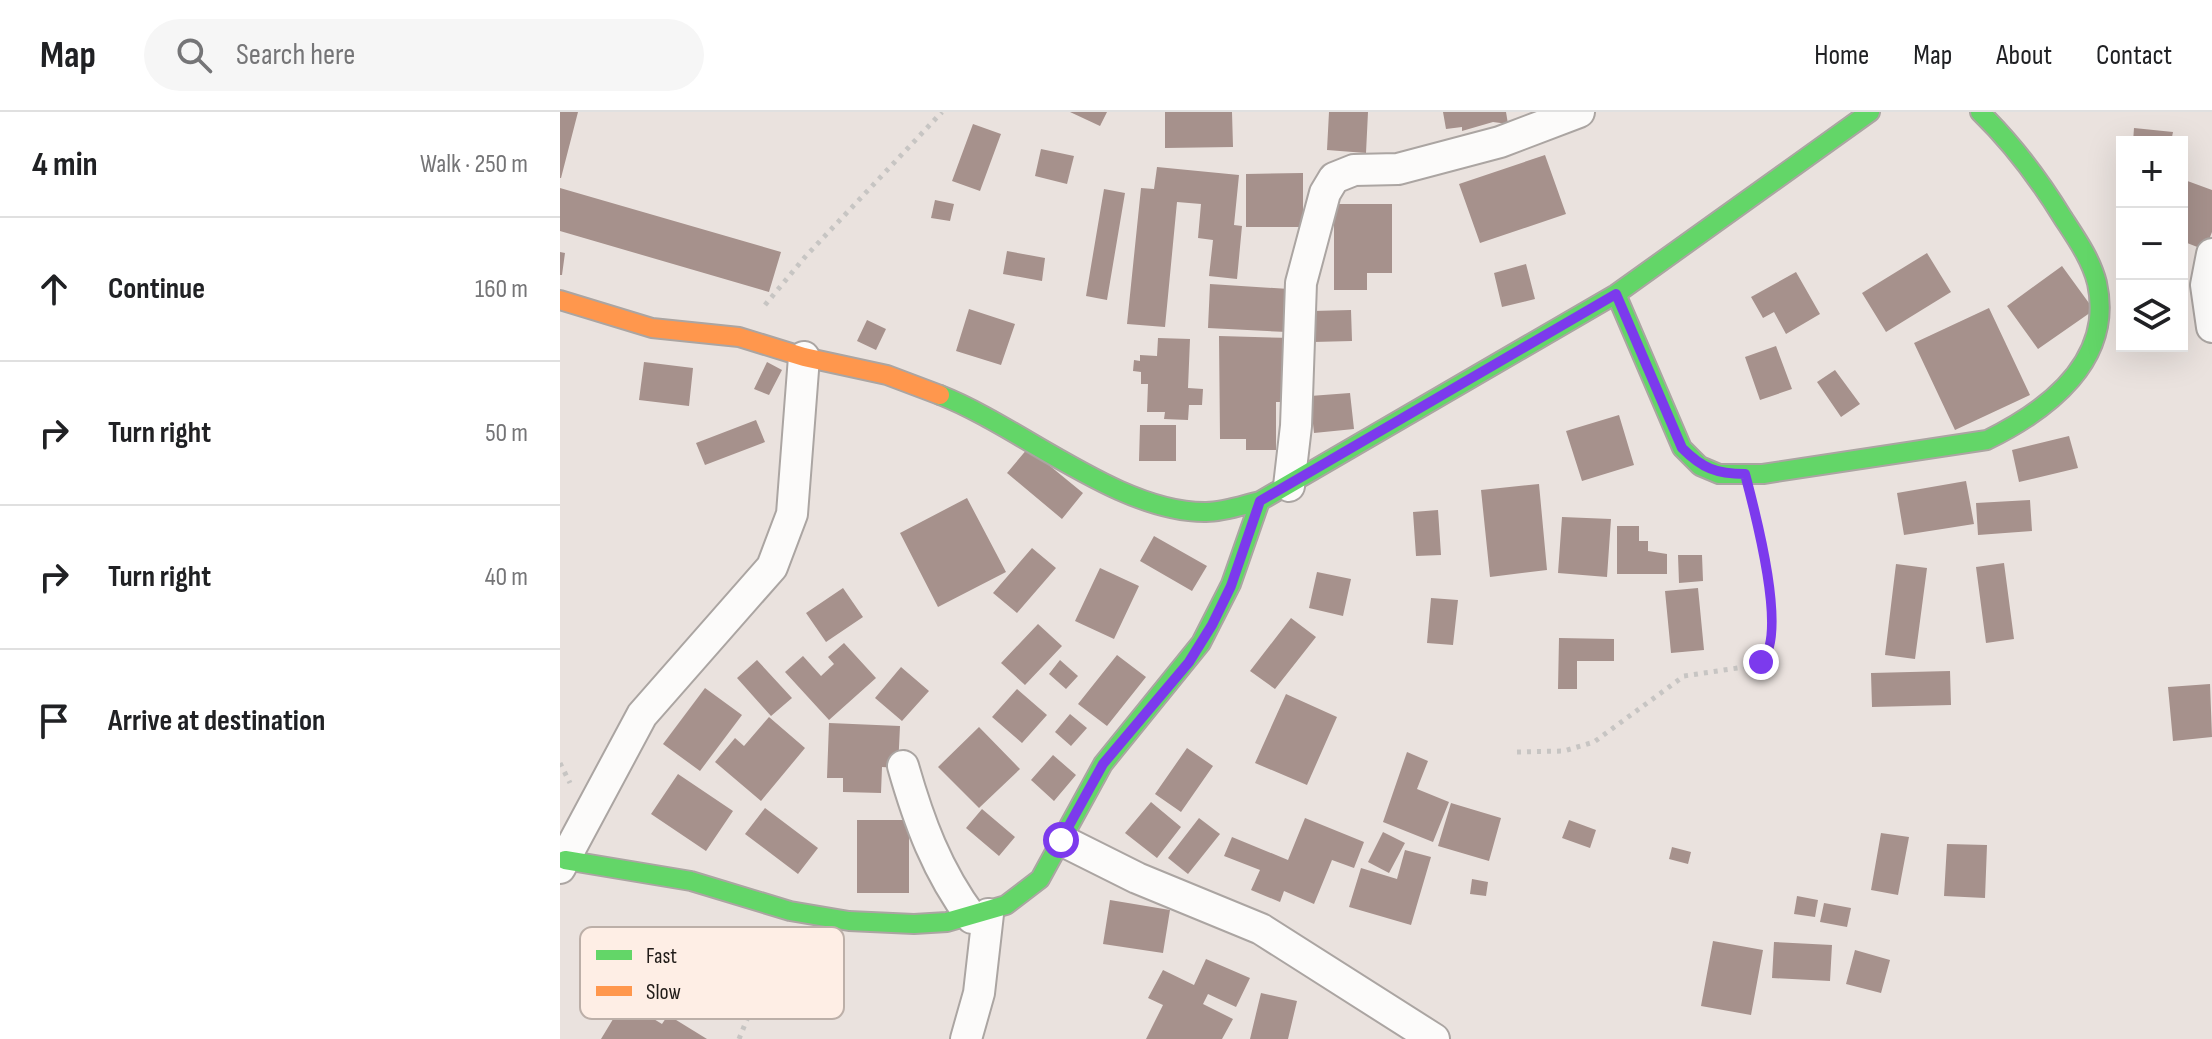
<!DOCTYPE html>
<meta charset="utf-8">
<style>
:root{--surface:#fff;--page:#f6f6f6;--text:#202124;--muted:#757577;--line:#e0e0e0}
body{margin:0;font-family:"Sofia Sans Condensed",sans-serif;background:var(--page);color:var(--text)}
.controls{position:absolute;right:24px;top:24px;display:grid;overflow:hidden;border-radius:0px;box-shadow:0 8px 32px #0002}
.controls button{width:72px;height:72px;display:grid;place-items:center;padding:0;border:0;border-bottom:2px solid var(--line);background:var(--surface);color:var(--text);font:40px sans-serif}
.stop{position:absolute;width:24px;height:24px;margin:-18px;border:6px solid #7c3aed;border-radius:50%;background:#fff}
.stop.end{background:#7c3aed;border-color:#fff;box-shadow:0 2px 8px #0008}
.list{margin:0;padding:0;list-style:none}
h2{display:flex;justify-content:space-between;align-items:center;height:104px;margin:0;padding:0 32px;font-size:34px}
h2 small{font-size:26px;font-weight:400;color:var(--muted)}
.list li{display:grid;grid-template-columns:52px 1fr auto;gap:24px;align-items:center;box-sizing:border-box;height:144px;padding:0 32px;border-top:2px solid var(--line)}
.list b{display:block;font-size:30px;white-space:nowrap}
.list em{font-size:26px;font-style:normal;color:var(--muted)}
.icon{flex:none;width:44px;height:44px;fill:none;stroke:currentColor;stroke-width:2;stroke-linecap:round;stroke-linejoin:round}
.map{position:relative;flex:none;width:1652px;height:927px;overflow:hidden}
header{display:flex;align-items:center;gap:48px;box-sizing:border-box;height:112px;padding:0 40px;background:var(--surface);border-bottom:2px solid var(--line)}
header strong{font-size:38px}
nav{display:flex;gap:44px;margin-inline-start:auto;font-size:28px}
.search{width:560px;height:72px;background:var(--page);display:flex;align-items:center;gap:20px;box-sizing:border-box;padding:0 28px;border-radius:44px;color:var(--muted);font-size:30px}
main{display:flex}
aside{flex:1;background:var(--surface)}
.map>svg:first-child{display:block}
.building{fill:#a6918c}
.lines{fill:none;stroke-linecap:round;stroke-linejoin:round}
.street-casing{stroke:#aba5a2;stroke-width:34}
.fast-casing{stroke:#aba5a2;stroke-width:22}
.slow-casing{stroke:#aba5a2;stroke-width:22}
.path{stroke:#c7c5c3;stroke-width:5;stroke-dasharray:4 6;stroke-linecap:butt}
.street{stroke:#fcfbfa;stroke-width:30}
.fast{stroke:#63d668;stroke-width:18}
.slow{stroke:#ff974d;stroke-width:18}
.route{stroke:#7c3aed;stroke-width:10}
.key{fill:#feeee5;stroke:#bcafa8;stroke-width:2}
.key-label{font-size:22px;fill:#211c19}
</style>
<header>
<strong>Map</strong>
<div class="search"><svg class="icon" aria-label="search" viewBox="0 0 24 24"><circle cx="10" cy="10" r="6"/><path d="M15 15l6 6"/></svg>Search here</div>
<nav><a>Home</a><a>Map</a><a>About</a><a>Contact</a></nav>
</header>
<main>
<aside>
<h2>4 min<small>Walk · 250 m</small></h2>
<ul class="list">
<li><svg class="icon" aria-label="ahead" viewBox="0 0 24 24"><path d="M12 20V5M6 11l6-6 6 6"/></svg><div><b>Continue</b></div><em>160 m</em></li>
<li><svg class="icon" aria-label="right" viewBox="0 0 24 24"><path d="M7 20v-9h11M14 6l5 5-5 5"/></svg><div><b>Turn right</b></div><em>50 m</em></li>
<li><svg class="icon" aria-label="right" viewBox="0 0 24 24"><path d="M7 20v-9h11M14 6l5 5-5 5"/></svg><div><b>Turn right</b></div><em>40 m</em></li>
<li><svg class="icon" aria-label="arrive" viewBox="0 0 24 24"><path d="M6 21V4h12l-3 4 3 4H6"/></svg><div><b>Arrive at destination</b></div></li>
</ul>
</aside>
<div class="map">
<svg width="1652" height="927" viewBox="0 0 1652 927">
<rect width="100%" height="100%" fill="#eae2de"/>
<path class="building" d="M 0,0 L 18,0 L 1,66 L 0,66 Z
M 510,0 L 547,0 L 540,14 Z
M 605,0 L 672,0 L 673,35 L 605,36 Z
M 769,0 L 808,0 L 806,41 L 767,38 Z
M 883,0 L 946,0 L 948,12 L 933,10 L 902,19 L 902,15 L 886,17 Z
M 413,12 L 441,22 L 420,79 L 392,69 Z
M 1574,16 L 1613,20 L 1611,30 L 1573,30 Z
M 481,37 L 514,44 L 507,72 L 475,64 Z
M 985,43 L 1006,102 L 920,131 L 899,72 Z
M 597,55 L 679,63 L 674,113 L 682,114 L 677,167 L 649,164 L 653,128 L 638,126 L 641,92 L 617,90 L 605,215 L 567,212 L 581,76 L 594,77 Z
M 743,61 L 743,115 L 686,115 L 686,62 Z
M 1622,67 L 1652,78 L 1652,120 L 1645,138 L 1622,129 Z
M 0,76 L 221,140 L 209,180 L 0,119 Z
M 544,77 L 565,81 L 547,188 L 526,184 Z
M 375,88 L 394,92 L 390,109 L 371,106 Z
M 774,92 L 832,92 L 832,161 L 807,161 L 807,178 L 774,178 Z
M 447,139 L 485,146 L 482,169 L 443,162 Z
M 0,140 L 5,141 L 2,163 L 0,163 Z
M 1367,141 L 1391,180 L 1326,220 L 1302,181 Z
M 966,152 L 975,187 L 942,195 L 934,161 Z
M 1502,154 L 1534,198 L 1478,237 L 1447,194 Z
M 1236,160 L 1260,202 L 1226,222 L 1214,200 L 1203,206 L 1191,185 Z
M 650,172 L 729,177 L 727,220 L 648,216 Z
M 1429,196 L 1470,283 L 1395,318 L 1354,231 Z
M 409,197 L 455,212 L 441,253 L 396,239 Z
M 791,198 L 792,229 L 753,230 L 752,199 Z
M 307,208 L 326,217 L 316,238 L 297,229 Z
M 659,224 L 733,226 L 734,290 L 716,290 L 716,338 L 686,338 L 686,327 L 660,327 Z
M 598,226 L 630,227 L 628,276 L 643,277 L 642,293 L 629,293 L 628,308 L 604,307 L 605,300 L 587,300 L 588,272 L 581,272 L 581,260 L 573,259 L 574,248 L 580,249 L 580,243 L 597,244 Z
M 1216,234 L 1232,277 L 1200,288 L 1185,245 Z
M 84,250 L 133,256 L 129,294 L 79,288 Z
M 207,250 L 222,258 L 209,283 L 194,277 Z
M 1275,258 L 1300,292 L 1281,305 L 1257,270 Z
M 790,281 L 794,317 L 754,321 L 750,284 Z
M 1059,303 L 1074,353 L 1022,369 L 1006,319 Z
M 196,308 L 205,330 L 145,353 L 136,331 Z
M 580,313 L 616,313 L 616,349 L 579,349 Z
M 1509,324 L 1518,356 L 1459,370 L 1452,338 Z
M 468,336 L 523,381 L 502,407 L 447,361 Z
M 1406,369 L 1414,412 L 1344,423 L 1337,381 Z
M 979,372 L 987,458 L 930,465 L 921,378 Z
M 407,386 L 446,460 L 378,495 L 340,421 Z
M 1470,388 L 1472,419 L 1418,423 L 1416,391 Z
M 878,398 L 881,443 L 856,444 L 853,400 Z
M 1002,405 L 1051,407 L 1047,465 L 998,461 Z
M 1057,414 L 1079,414 L 1079,429 L 1088,429 L 1088,439 L 1107,442 L 1107,462 L 1057,462 Z
M 594,424 L 647,454 L 632,479 L 580,449 Z
M 472,436 L 496,456 L 457,501 L 433,481 Z
M 1118,443 L 1142,443 L 1143,469 L 1119,471 Z
M 1444,451 L 1454,527 L 1426,531 L 1416,455 Z
M 1336,452 L 1367,456 L 1355,547 L 1325,543 Z
M 540,456 L 579,474 L 554,527 L 515,509 Z
M 757,460 L 791,467 L 783,504 L 749,496 Z
M 283,476 L 303,505 L 266,530 L 246,501 Z
M 1138,476 L 1144,538 L 1111,541 L 1105,479 Z
M 871,486 L 898,488 L 893,533 L 867,531 Z
M 731,506 L 756,525 L 715,577 L 690,559 Z
M 478,512 L 502,534 L 465,573 L 441,551 Z
M 999,526 L 1054,527 L 1054,549 L 1017,549 L 1017,577 L 998,577 Z
M 284,531 L 316,566 L 269,608 L 225,560 L 243,544 L 261,564 L 274,552 L 268,545 Z
M 557,543 L 586,565 L 547,614 L 518,592 Z
M 197,548 L 232,586 L 211,604 L 177,566 Z
M 500,548 L 518,564 L 506,577 L 489,562 Z
M 341,555 L 369,579 L 342,609 L 315,586 Z
M 1390,559 L 1391,593 L 1312,595 L 1311,561 Z
M 1650,572 L 1652,625 L 1613,629 L 1608,575 Z
M 145,576 L 182,603 L 140,659 L 103,632 Z
M 457,577 L 487,603 L 462,631 L 432,605 Z
M 726,582 L 777,605 L 747,673 L 695,651 Z
M 510,602 L 527,616 L 511,634 L 495,620 Z
M 209,605 L 245,636 L 201,689 L 155,650 L 175,626 L 184,634 Z
M 269,611 L 340,614 L 338,656 L 322,655 L 321,681 L 283,680 L 283,666 L 267,666 Z
M 419,615 L 460,657 L 419,696 L 378,655 Z
M 627,636 L 653,654 L 621,700 L 595,682 Z
M 847,640 L 868,649 L 857,677 L 889,690 L 873,730 L 823,710 Z
M 493,643 L 516,663 L 494,689 L 471,668 Z
M 118,662 L 173,699 L 146,739 L 91,702 Z
M 591,690 L 621,715 L 597,746 L 565,721 Z
M 891,691 L 941,706 L 929,749 L 878,734 Z
M 205,696 L 258,736 L 238,762 L 185,722 Z
M 422,697 L 455,725 L 439,744 L 406,716 Z
M 639,706 L 660,722 L 628,762 L 608,746 Z
M 745,706 L 804,730 L 794,756 L 772,748 L 754,792 L 724,779 L 720,790 L 691,778 L 700,758 L 664,744 L 672,725 L 728,748 Z
M 297,708 L 349,708 L 349,781 L 297,781 Z
M 1009,708 L 1036,718 L 1030,736 L 1002,726 Z
M 823,720 L 845,731 L 829,761 L 808,750 Z
M 1321,721 L 1349,725 L 1338,783 L 1311,778 Z
M 1387,732 L 1427,733 L 1425,786 L 1384,784 Z
M 1112,735 L 1131,740 L 1128,752 L 1109,747 Z
M 845,738 L 871,745 L 851,813 L 789,795 L 801,756 L 837,767 Z
M 912,767 L 928,770 L 926,784 L 910,782 Z
M 1237,784 L 1258,788 L 1255,805 L 1234,802 Z
M 550,788 L 610,798 L 603,841 L 543,832 Z
M 1264,791 L 1291,796 L 1287,815 L 1260,810 Z
M 1153,829 L 1203,838 L 1191,903 L 1141,894 Z
M 1214,830 L 1272,833 L 1270,869 L 1212,866 Z
M 1295,838 L 1330,848 L 1321,881 L 1286,872 Z
M 646,847 L 690,866 L 676,895 L 648,882 L 643,892 L 673,907 L 662,927 L 586,927 L 603,893 L 588,886 L 603,858 L 634,873 Z
M 701,881 L 737,889 L 728,927 L 690,927 Z
M 64,889 L 102,912 L 108,903 L 147,927 L 41,927 Z"/>
<g class="lines">
<g class="street-casing">
<path id="street" d="M 1652,142 L 1646,173 L 1652,215
M 729,374 L 736,314 L 741,171 L 765,81 L 774,66 L 794,58 L 838,57 L 940,30 L 1019,0
M 343,654 C 359,710 377,759 412,806
M 501,728 L 577,766 L 701,817 L 874,927
M 0,756 L 82,603 L 212,455 L 232,402 L 244,245
M 406,927 L 419,881 L 428,802"/>
</g>
<g class="fast-casing">
<path id="fast" d="M 1056,182 L 1122,336 L 1140,354 L 1159,362 L 1203,362 L 1427,328 C 1488,298 1554,248 1537,171 C 1531,147 1516,126 1503,106 C 1479,67 1453,32 1420,0
M 380,283 C 460,314 559,401 646,400 C 664,400 683,393 700,389 L 1056,182 L 1310,0
M 5,748 L 131,769 L 230,799 L 289,809 L 354,812 L 387,810 L 446,793 L 480,767 L 543,652 L 641,531 L 671,472 L 700,389"/>
</g>
<g class="slow-casing">
<path id="slow" d="M 0,188 L 92,216 L 179,225 L 244,245 L 327,263 L 380,283"/>
</g>
<path class="path" d="M 205,193 L 245,145 L 382,0
M 957,640 L 1004,639 L 1034,630 L 1124,564 L 1191,554 L 1204,549 C 1221,505 1205,441 1194,397
M 0,651 L 10,671
M 179,927 L 217,833"/>
<use href="#street" class="street"/>
<use href="#fast" class="fast"/>
<use href="#slow" class="slow"/>
</g>
<g class="lines">
<path class="route" d="M 501,728 L 543,652 L 629,550 L 652,513 L 671,474 L 700,389 L 1056,182 L 1122,336 C 1142,356 1156,362 1185,362 C 1194,396 1229,525 1201,550"/>
</g>
<rect x="20" y="815" width="264" height="92" rx="12" class="key"/>
<rect x="36" y="838" width="36" height="10" fill="#63d668"/>
<rect x="36" y="874" width="36" height="10" fill="#ff974d"/>
<g class="key-label">
<text x="86" y="851">Fast</text>
<text x="86" y="887">Slow</text>
</g>
</svg>
<div class="controls">
<button>+</button>
<button>−</button>
<button><svg class="icon" aria-label="layers" viewBox="0 0 24 24"><path d="M12 4l9 5-9 5-9-5zM3 14l9 5 9-5"/></svg></button>
</div>
<div class="stop" style="left:501px;top:728px"></div>
<div class="stop end" style="left:1201px;top:550px"></div>
</div>
</main>
